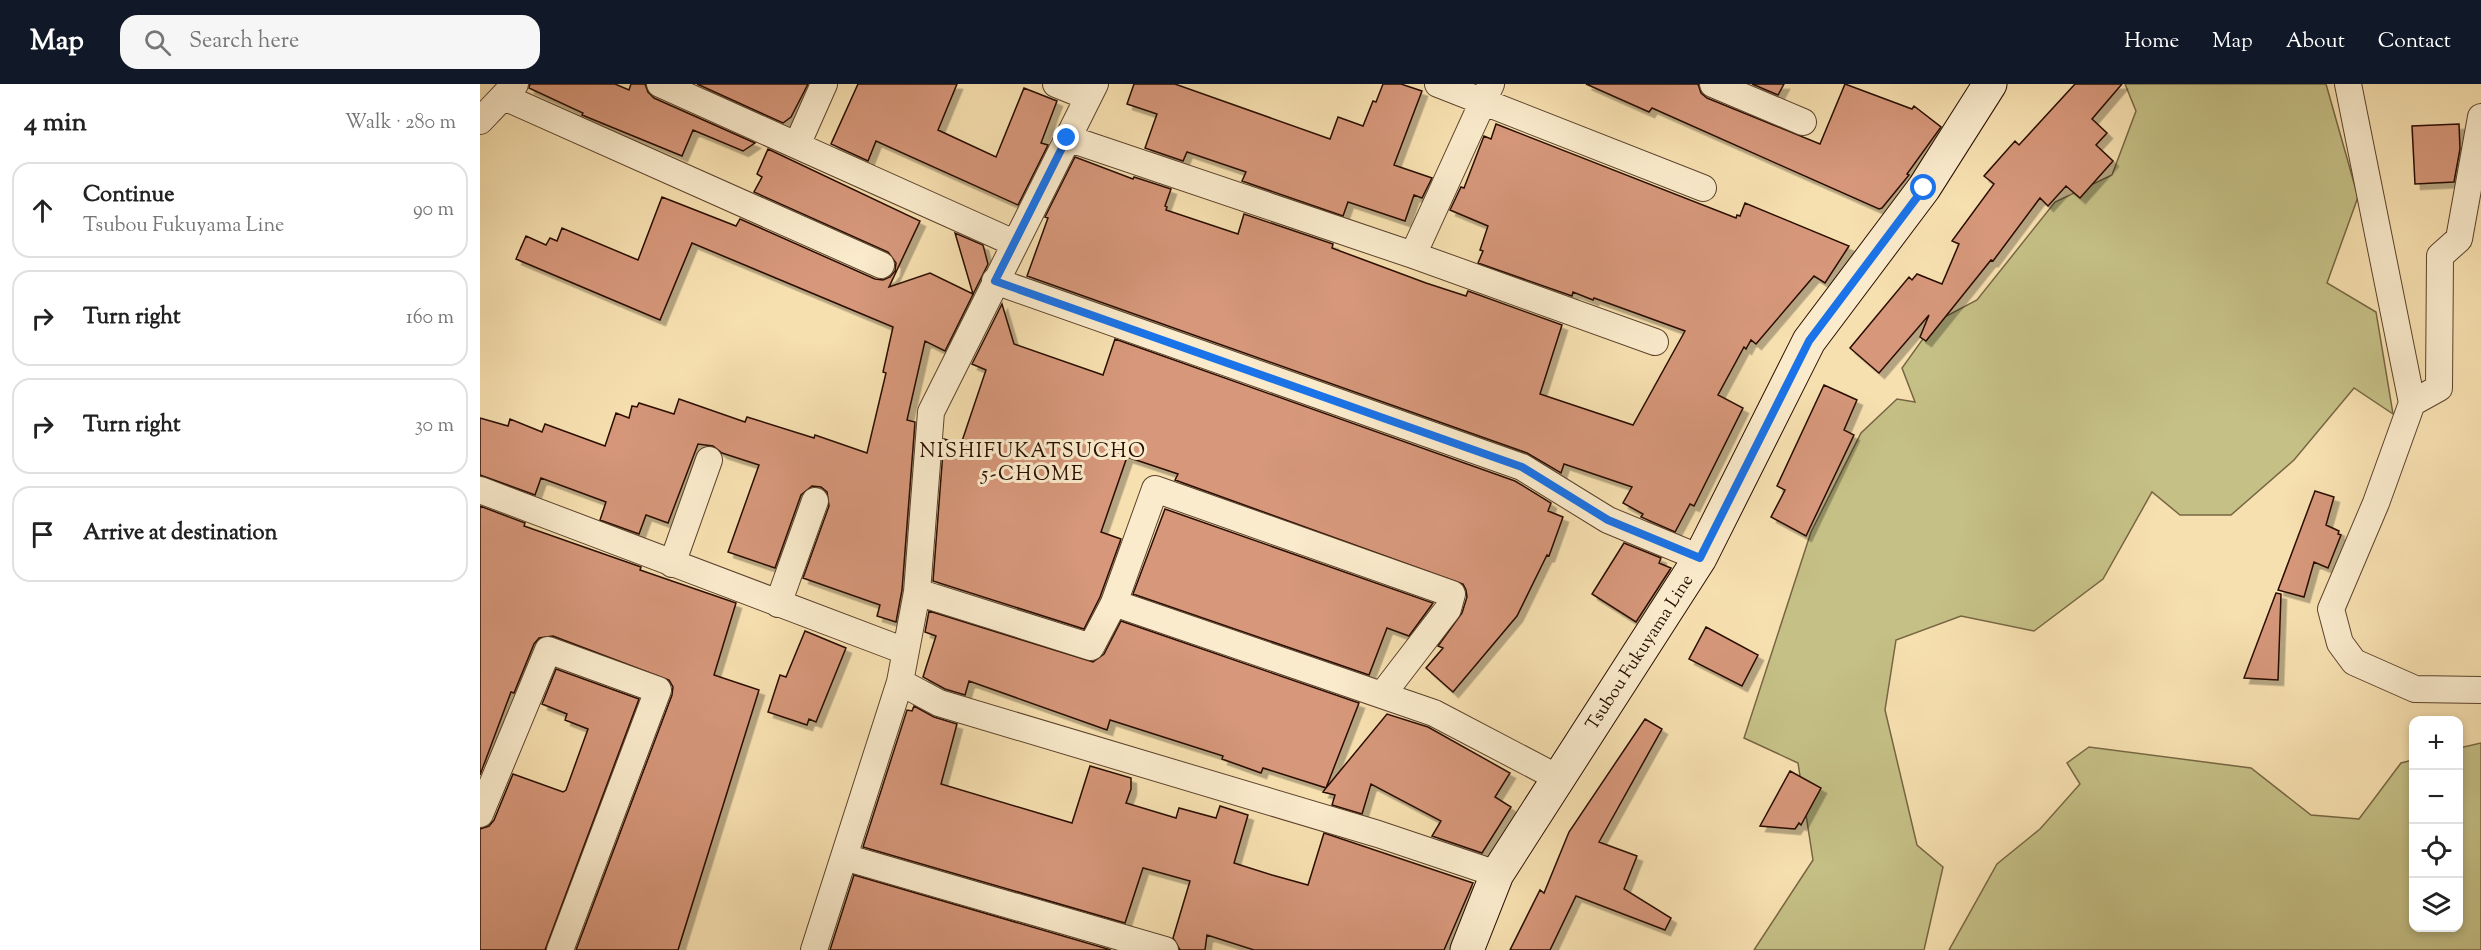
<!DOCTYPE html>
<meta charset="utf-8">
<style>
:root{--surface:#fff;--page:#f6f6f6;--text:#222;--muted:#767676;--line:#e0e0e0;--accent:#111827}
body{margin:0;font-family:"Sorts Mill Goudy",serif;background:var(--page);color:var(--text)}
.controls{position:absolute;right:18px;bottom:18px;display:grid;overflow:hidden;border-radius:12px;box-shadow:0 3px 9px #0003}
.controls button{width:54px;height:54px;display:grid;place-items:center;padding:0;border:0;border-bottom:2px solid var(--line);background:var(--surface);color:var(--text);font:30px sans-serif}
.stop{position:absolute;width:18px;height:18px;margin:-14px;border:4px solid #1a73e8;border-radius:50%;background:#fff}
.stop.end{background:#1a73e8;border-color:#fff;box-shadow:0 2px 6px #0008}
.list{margin:0;padding:0;list-style:none}
h2{display:flex;justify-content:space-between;align-items:center;height:78px;margin:0;padding:0 24px;font-size:26px}
h2 small{font-size:20px;font-weight:400;color:var(--muted)}
.list li{display:grid;grid-template-columns:39px 1fr auto;gap:18px;align-items:center;box-sizing:border-box;height:96px;margin:0 12px 12px;padding:0 12px;border:2px solid var(--line);border-radius:18px}
.list b{display:block;font-size:22px;white-space:nowrap}
.list p{margin:0;font-size:20px;white-space:nowrap;color:var(--muted)}
.list em{font-size:20px;font-style:normal;color:var(--muted)}
.icon{flex:none;width:33px;height:33px;fill:none;stroke:currentColor;stroke-width:2;stroke-linecap:round;stroke-linejoin:round}
.map{position:relative;flex:none;width:2001px;height:866px;overflow:hidden}
header{display:flex;align-items:center;gap:36px;box-sizing:border-box;height:84px;padding:0 30px;background:var(--accent);color:#fff}
header strong{font-size:28px}
nav{display:flex;gap:33px;margin-inline-start:auto;font-size:21px}
.search{width:420px;height:54px;background:var(--page);display:flex;align-items:center;gap:15px;box-sizing:border-box;padding:0 21px;border-radius:18px;color:var(--muted);font-size:22px}
main{display:flex}
aside{flex:1;background:var(--surface)}
.map>svg:first-child{display:block}
.green{fill:#c5c086;stroke:#776643;stroke-width:1.5}
.building{fill:#d6977a;stroke:#290d00;stroke-width:1.5;filter:url(#shadow)}
.lines{fill:none;stroke-linecap:round;stroke-linejoin:round}
.street-casing{stroke:#5c422c;stroke-width:28}
.secondary-casing{stroke:#290d00;stroke-width:35}
.street{stroke:#faebcc;stroke-width:26}
.secondary{stroke:#faebcc;stroke-width:33}
.route{stroke:#1a73e8;stroke-width:8}
.labels{text-anchor:middle;stroke-width:6;stroke-linejoin:round;paint-order:stroke}
.street-label{font-size:18px;fill:#290d00;stroke:#faebcc}
.neighbourhood-label{font-size:20px;letter-spacing:1.5px;fill:#290d00;stroke:#faebcc}
</style>
<header>
<strong>Map</strong>
<div class="search"><svg class="icon" aria-label="search" viewBox="0 0 24 24"><circle cx="10" cy="10" r="6"/><path d="M15 15l6 6"/></svg>Search here</div>
<nav><a>Home</a><a>Map</a><a>About</a><a>Contact</a></nav>
</header>
<main>
<aside>
<h2>4 min<small>Walk · 280 m</small></h2>
<ul class="list">
<li><svg class="icon" aria-label="ahead" viewBox="0 0 24 24"><path d="M12 20V5M6 11l6-6 6 6"/></svg><div><b>Continue</b><p>Tsubou Fukuyama Line</p></div><em>90 m</em></li>
<li><svg class="icon" aria-label="right" viewBox="0 0 24 24"><path d="M7 20v-9h11M14 6l5 5-5 5"/></svg><div><b>Turn right</b></div><em>160 m</em></li>
<li><svg class="icon" aria-label="right" viewBox="0 0 24 24"><path d="M7 20v-9h11M14 6l5 5-5 5"/></svg><div><b>Turn right</b></div><em>30 m</em></li>
<li><svg class="icon" aria-label="arrive" viewBox="0 0 24 24"><path d="M6 21V4h12l-3 4 3 4H6"/></svg><div><b>Arrive at destination</b></div></li>
</ul>
</aside>
<div class="map">
<svg width="2001" height="866" viewBox="0 0 2001 866">
<defs>
<filter id="shadow"><feDropShadow dx="5.5" dy="5.5" stdDeviation="0" flood-color="#0004"/></filter>
</defs>
<rect width="100%" height="100%" fill="#f7e0b0"/>
<filter id="stains"><feTurbulence type="fractalNoise" baseFrequency=".00333" numOctaves="4"/><feColorMatrix values="0 0 0 0 .2 0 0 0 0 .09 0 0 0 0 .02 0 0 0 .5 -.17"/></filter>
<radialGradient id="worn" r=".72"><stop offset=".6" stop-color="#630" stop-opacity="0"/><stop offset="1" stop-color="#630" stop-opacity=".3"/></radialGradient>
<path class="green" d="M 1645,0 L 1846,0 L 1878,113 L 1847,199 L 1896,228 L 1913,330 L 1874,304 L 1814,376 L 1751,431 L 1700,431 L 1672,408 L 1623,495 L 1554,547 L 1481,532 L 1416,556 L 1405,626 L 1437,761 L 1463,783 L 1444,866 L 1274,866 L 1333,776 L 1318,679 L 1264,654 L 1331,448 L 1381,349 L 1417,315 L 1435,318 L 1422,284 L 1455,238 L 1497,216 L 1575,118 L 1632,91 L 1656,27 Z
M 2001,659 L 2001,866 L 1469,866 L 1517,780 L 1560,745 L 1600,700 L 1587,679 L 1609,663 L 1771,684 L 1831,731 L 1879,735 L 1921,679 L 1933,676 L 1934,844 L 1978,844 L 1979,664 Z"/>
<path class="building" d="M 50,0 L 135,0 L 149,6 L 151,0 L 165,0 L 168,8 L 174,14 L 275,59 L 263,67 L 213,46 L 202,72 L 102,31 L 103,29 L 49,4 Z
M 217,0 L 328,0 L 311,33 L 303,39 Z
M 378,0 L 477,0 L 458,46 L 516,73 L 544,4 L 577,17 L 561,59 L 568,61 L 538,121 L 396,57 L 388,77 L 351,60 Z
M 654,0 L 695,0 L 850,55 L 858,33 L 883,42 L 893,17 L 896,18 L 903,0 L 921,0 L 942,7 L 914,81 L 952,94 L 942,114 L 934,111 L 925,137 L 868,118 L 863,132 L 762,97 L 766,88 L 707,68 L 703,77 L 665,64 L 677,30 L 647,20 Z
M 1106,0 L 1218,0 L 1221,9 L 1227,14 L 1340,60 L 1365,0 L 1432,25 L 1434,22 L 1461,43 L 1427,90 L 1429,91 L 1402,124 L 1399,125 L 1172,24 L 1169,28 Z
M 1272,0 L 1304,0 L 1298,11 Z
M 1595,0 L 1642,0 L 1612,35 L 1627,49 L 1616,61 L 1633,77 L 1600,114 L 1586,102 L 1568,122 L 1560,114 L 1513,177 L 1511,176 L 1446,257 L 1440,253 L 1449,231 L 1399,289 L 1370,264 L 1429,193 L 1432,196 L 1437,190 L 1462,200 L 1479,160 L 1472,157 L 1514,100 L 1504,92 L 1535,57 L 1539,61 Z
M 1016,40 L 1256,134 L 1257,131 L 1260,132 L 1265,119 L 1369,162 L 1345,199 L 1334,192 L 1276,260 L 1271,256 L 1266,265 L 1264,263 L 1238,311 L 1263,324 L 1214,422 L 1210,420 L 1195,448 L 1161,433 L 1163,430 L 1143,419 L 1152,403 L 1084,380 L 1081,389 L 1047,369 L 547,192 L 568,134 L 565,133 L 595,73 L 653,95 L 654,93 L 691,105 L 685,122 L 687,123 L 686,126 L 758,150 L 764,130 L 853,160 L 852,164 L 946,199 L 986,212 L 988,207 L 1082,241 L 1060,310 L 1153,341 L 1205,247 L 1114,214 L 1113,216 L 1093,208 L 1092,212 L 998,179 L 1003,167 L 1000,166 L 1008,142 L 970,126 L 981,103 L 984,104 L 1004,52 L 1011,55 Z
M 1979,40 L 1980,65 L 1974,98 L 1935,100 L 1932,42 Z
M 288,65 L 440,137 L 409,203 L 450,189 L 493,210 L 475,149 L 503,161 L 508,180 L 465,267 L 445,257 L 427,336 L 435,338 L 422,506 L 416,538 L 397,532 L 400,521 L 323,494 L 349,422 L 347,408 L 341,403 L 332,402 L 321,411 L 295,484 L 248,468 L 279,381 L 242,369 L 233,362 L 218,360 L 188,439 L 166,431 L 159,450 L 120,436 L 126,418 L 61,394 L 55,411 L 0,391 L 0,334 L 28,342 L 30,335 L 62,348 L 65,340 L 125,362 L 136,329 L 149,334 L 152,322 L 157,323 L 159,319 L 194,330 L 199,315 L 265,338 L 267,333 L 334,354 L 335,351 L 387,369 L 406,289 L 403,288 L 413,243 L 212,159 L 180,236 L 36,175 L 46,152 L 66,161 L 70,154 L 77,157 L 82,144 L 158,176 L 182,113 L 256,142 L 260,135 L 395,195 L 403,196 L 410,193 L 415,187 L 416,179 L 408,168 L 274,108 L 282,93 L 277,90 Z
M 522,220 L 534,260 L 623,291 L 635,255 L 1035,397 L 1071,419 L 1068,427 L 1083,433 L 1069,472 L 1067,471 L 1037,532 L 973,608 L 946,584 L 963,564 L 958,562 L 982,529 L 987,513 L 986,506 L 983,500 L 695,396 L 698,390 L 647,373 L 621,448 L 641,455 L 620,513 L 604,545 L 453,497 L 464,355 L 481,360 L 506,286 L 492,280 Z
M 1344,301 L 1377,316 L 1364,346 L 1374,351 L 1326,452 L 1291,433 L 1305,406 L 1297,402 Z
M 1835,407 L 1854,413 L 1846,441 L 1859,447 L 1858,450 L 1861,451 L 1848,484 L 1834,478 L 1824,513 L 1798,506 Z
M 0,422 L 45,439 L 44,442 L 161,483 L 160,486 L 256,519 L 234,591 L 279,606 L 198,866 L 96,866 L 192,611 L 193,603 L 189,596 L 73,552 L 59,554 L 54,560 L 34,609 L 31,608 L 0,691 Z
M 685,425 L 953,519 L 929,552 L 907,544 L 889,591 L 653,510 Z
M 1144,459 L 1181,474 L 1179,479 L 1191,484 L 1156,538 L 1112,510 Z
M 1796,509 L 1801,510 L 1798,596 L 1764,594 Z
M 449,527 L 613,578 L 624,570 L 641,537 L 879,619 L 846,704 L 907,630 L 948,643 L 1030,689 L 1015,713 L 1031,723 L 1002,769 L 952,752 L 961,737 L 891,700 L 882,730 L 852,721 L 855,711 L 843,708 L 846,704 L 783,684 L 781,689 L 742,675 L 743,672 L 630,636 L 627,646 L 489,597 L 485,611 L 465,605 L 443,593 L 456,552 L 445,548 Z
M 1226,543 L 1278,571 L 1262,602 L 1209,575 Z
M 325,547 L 366,564 L 336,638 L 329,635 L 327,641 L 288,628 L 300,591 L 306,593 Z
M 76,585 L 159,615 L 65,866 L 0,866 L 0,745 L 9,742 L 14,736 L 33,690 L 83,708 L 86,706 L 108,645 L 85,636 L 87,630 L 62,620 Z
M 434,622 L 454,633 L 477,640 L 461,700 L 592,739 L 610,682 L 651,694 L 651,705 L 646,719 L 696,734 L 699,724 L 736,734 L 740,722 L 768,731 L 754,779 L 792,791 L 828,801 L 844,749 L 993,799 L 964,866 L 774,866 L 727,851 L 725,866 L 700,866 L 693,854 L 710,797 L 663,784 L 645,839 L 383,763 L 427,626 L 432,627 Z
M 1165,635 L 1182,645 L 1119,758 L 1157,772 L 1144,805 L 1191,834 L 1185,846 L 1096,812 L 1070,866 L 1030,866 L 1060,806 L 1064,809 L 1089,748 Z
M 1310,687 L 1341,704 L 1321,741 L 1319,739 L 1315,745 L 1280,742 Z
M 374,791 L 631,866 L 350,866 Z"/>
<g class="lines">
<g class="street-casing">
<path id="street" d="M 180,0 L 534,159
M 576,0 L 608,13
M 615,0 L 451,328 L 437,508 L 420,598 L 459,619 L 898,750 L 1017,790
M 958,0 L 1223,104
M 1233,0 L 1323,38
M 1868,0 L 1932,319 L 1896,419 L 1851,525 L 1860,559 L 1874,578 L 1935,605 L 2001,606
M 24,13 L 401,181
M 0,37 L 35,0
M 587,54 L 933,171 L 1175,258
M 317,61 L 344,0
M 933,171 L 1011,0
M 515,197 L 1042,383 L 1128,436 L 1220,474
M 1932,319 L 1959,304 L 1960,172 L 1979,155 L 2001,33
M 0,406 L 425,567
M 192,480 L 229,376
M 437,508 L 611,563 L 634,519 L 675,405 L 972,510 L 968,525 L 902,611
M 634,519 L 954,629 L 1078,694
M 298,520 L 335,417
M 0,730 L 68,566 L 178,606 L 80,866
M 364,773 L 685,866
M 334,866 L 420,598"/>
</g>
<g class="secondary-casing">
<path id="secondary" d="M 987,866 L 1017,790 L 1220,474 L 1329,257 L 1444,104 L 1510,0"/>
</g>
<use href="#street" class="street"/>
<use href="#secondary" class="secondary"/>
</g>
<g class="lines">
<path class="route" d="M 587,54 L 515,197 L 1042,383 L 1128,436 L 1220,474 L 1329,257 L 1444,104"/>
</g>
<g class="labels">
<g class="street-label">
<text transform="translate(1159 568) rotate(-57)" y="6">Tsubou Fukuyama Line</text>
</g>
<g class="neighbourhood-label">
<text x="553" y="373">NISHIFUKATSUCHO<tspan x="553" dy="23">5-CHOME</tspan></text>
</g>
</g>
<rect width="100%" height="100%" filter="url(#stains)"/>
<rect width="100%" height="100%" fill="url(#worn)"/>
</svg>
<div class="controls">
<button>+</button>
<button>−</button>
<button><svg class="icon" aria-label="locate" viewBox="0 0 24 24"><circle cx="12" cy="12" r="6"/><path d="M12 2v4M12 18v4M2 12h4M18 12h4"/></svg></button>
<button><svg class="icon" aria-label="layers" viewBox="0 0 24 24"><path d="M12 4l9 5-9 5-9-5zM3 14l9 5 9-5"/></svg></button>
</div>
<div class="stop" style="left:1444px;top:104px"></div>
<div class="stop end" style="left:587px;top:54px"></div>
</div>
</main>
